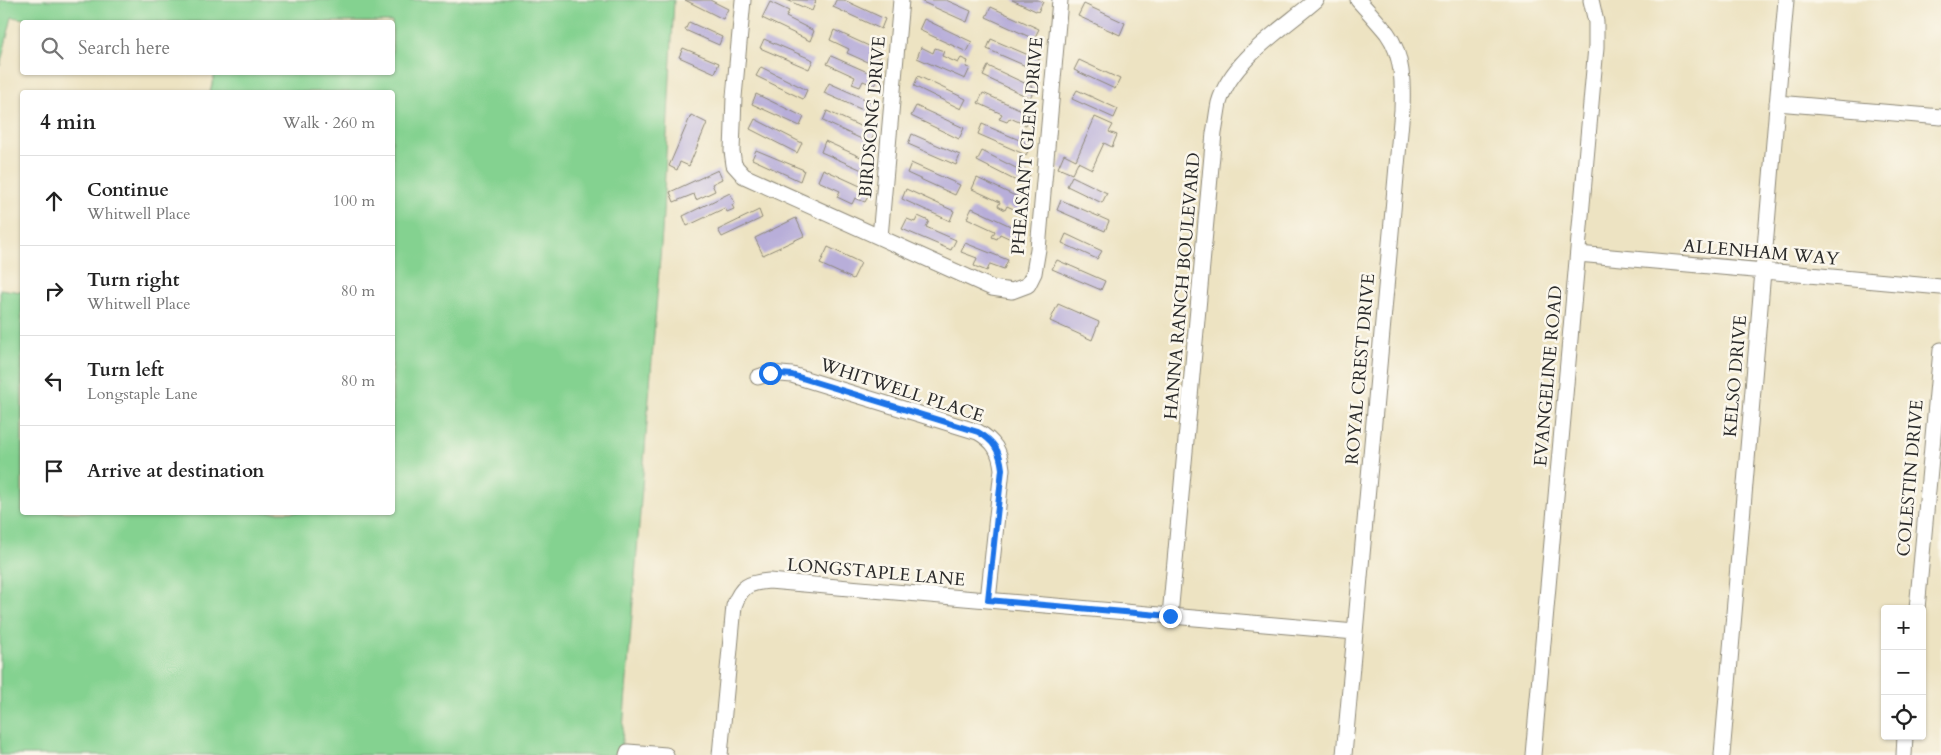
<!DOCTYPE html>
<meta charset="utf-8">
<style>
:root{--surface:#fff;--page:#f6f6f6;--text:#222;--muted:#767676;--line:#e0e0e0}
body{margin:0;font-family:Cardo,serif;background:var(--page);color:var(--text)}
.controls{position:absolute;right:15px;bottom:15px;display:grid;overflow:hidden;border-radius:5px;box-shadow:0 1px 4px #0004}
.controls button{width:45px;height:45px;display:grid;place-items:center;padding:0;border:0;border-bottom:1px solid var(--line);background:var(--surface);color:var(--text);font:25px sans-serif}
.stop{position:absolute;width:15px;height:15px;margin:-11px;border:4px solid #1a73e8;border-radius:50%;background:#fff}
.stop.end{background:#1a73e8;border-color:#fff;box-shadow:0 1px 5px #0008}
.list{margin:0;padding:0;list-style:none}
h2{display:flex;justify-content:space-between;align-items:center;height:65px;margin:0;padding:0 20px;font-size:21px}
h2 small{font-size:16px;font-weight:400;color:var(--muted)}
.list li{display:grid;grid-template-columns:32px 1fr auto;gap:15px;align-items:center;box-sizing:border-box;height:90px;padding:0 20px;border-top:1px solid var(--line)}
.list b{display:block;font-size:19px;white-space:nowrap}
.list p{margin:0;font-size:16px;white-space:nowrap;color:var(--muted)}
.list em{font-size:16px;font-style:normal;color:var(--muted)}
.icon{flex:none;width:28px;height:28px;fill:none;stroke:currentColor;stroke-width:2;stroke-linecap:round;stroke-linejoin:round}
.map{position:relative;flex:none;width:1941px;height:755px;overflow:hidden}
.search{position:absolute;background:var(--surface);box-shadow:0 1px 4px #0004;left:20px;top:20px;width:375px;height:55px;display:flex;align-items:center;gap:12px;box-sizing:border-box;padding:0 18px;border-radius:5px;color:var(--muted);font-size:19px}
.panel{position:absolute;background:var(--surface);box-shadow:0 1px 4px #0004;left:20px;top:90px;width:375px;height:425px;border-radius:5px}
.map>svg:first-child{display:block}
.green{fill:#84d290;stroke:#587e5e}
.building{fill:#b8aed9}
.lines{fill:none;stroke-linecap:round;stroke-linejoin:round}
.minor-casing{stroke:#8c8776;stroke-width:17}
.minor{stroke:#fff;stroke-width:15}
.route{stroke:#1a73e8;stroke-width:6}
.labels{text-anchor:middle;stroke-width:5;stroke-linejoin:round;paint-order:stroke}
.street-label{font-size:18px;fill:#2b2b2b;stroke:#fbf7ec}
</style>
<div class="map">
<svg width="1941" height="755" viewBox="0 0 1941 755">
<rect width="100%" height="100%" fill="#fbf7ec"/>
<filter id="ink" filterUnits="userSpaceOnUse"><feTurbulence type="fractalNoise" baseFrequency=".02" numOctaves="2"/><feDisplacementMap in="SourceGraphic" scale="10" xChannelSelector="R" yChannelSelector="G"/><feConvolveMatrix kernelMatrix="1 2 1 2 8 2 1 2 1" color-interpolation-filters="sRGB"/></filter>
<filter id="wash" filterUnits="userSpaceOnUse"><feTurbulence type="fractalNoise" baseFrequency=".0096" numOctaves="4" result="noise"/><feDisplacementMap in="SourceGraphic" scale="20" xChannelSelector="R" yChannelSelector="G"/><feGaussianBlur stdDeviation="1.12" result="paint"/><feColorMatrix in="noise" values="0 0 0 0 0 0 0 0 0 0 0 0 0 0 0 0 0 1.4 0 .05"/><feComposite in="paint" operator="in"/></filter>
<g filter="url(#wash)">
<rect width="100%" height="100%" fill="#ede3c2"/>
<path class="green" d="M 0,0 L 674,0 L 662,232 L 621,755 L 0,755 L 0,289 L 22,292 L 22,512 L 392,512 L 392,92 L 210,92 L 215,73 L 392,72 L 392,22 L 43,22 L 12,17 L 0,66 Z"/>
<g id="blocks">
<path class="building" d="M 685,0 L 710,0 L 728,9 L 723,19 Z
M 787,0 L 813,0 L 816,1 L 812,11 Z
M 836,0 L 844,0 L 885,19 L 881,29 L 833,7 Z
M 918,0 L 946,0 L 971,11 L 967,22 Z
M 1012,0 L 1038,0 L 1043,2 L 1038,12 Z
M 770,2 L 789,11 L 786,17 L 814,31 L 810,41 L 762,18 Z
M 1084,4 L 1125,23 L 1120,35 L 1078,16 Z
M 991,7 L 1039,29 L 1034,39 L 986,17 Z
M 924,19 L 972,42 L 967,52 L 919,30 Z
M 689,22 L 722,37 L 719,45 L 685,30 Z
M 834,30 L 882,52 L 876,66 L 847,53 L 849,49 L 830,40 Z
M 764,39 L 813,60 L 809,69 L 760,48 Z
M 991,39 L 1040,60 L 1035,70 L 987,49 Z
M 921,47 L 933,53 L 935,48 L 944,51 L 942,56 L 958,63 L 961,58 L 968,61 L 966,67 L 970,68 L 965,79 L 917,58 Z
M 683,48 L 719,63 L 715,73 L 679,57 Z
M 831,56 L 879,77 L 875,86 L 863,81 L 860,87 L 852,84 L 855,77 L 827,64 Z
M 1079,60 L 1120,79 L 1115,89 L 1074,70 Z
M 988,66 L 1035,88 L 1030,98 L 983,76 Z
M 761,67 L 807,90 L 803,99 L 756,76 Z
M 918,76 L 966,99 L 961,109 L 914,86 Z
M 829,83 L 876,104 L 872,114 L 824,93 Z
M 1077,90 L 1118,109 L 1114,118 L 1072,99 Z
M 983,93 L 1031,114 L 1026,125 L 1010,118 L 1007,122 L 999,119 L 1002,114 L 978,103 Z
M 756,94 L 804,117 L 800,126 L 752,104 Z
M 916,106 L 964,128 L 959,139 L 911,116 Z
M 827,111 L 875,133 L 870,143 L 823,121 Z
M 691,115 L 707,123 L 689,166 L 680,162 L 677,170 L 669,166 Z
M 1095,117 L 1113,125 L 1109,132 L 1117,135 L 1112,147 L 1104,143 L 1092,169 L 1078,162 L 1072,174 L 1058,168 L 1064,154 L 1076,160 Z
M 755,119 L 802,143 L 797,153 L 750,129 Z
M 982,124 L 1031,145 L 1026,155 L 978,134 Z
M 912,134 L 960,155 L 956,165 L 908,144 Z
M 825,141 L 874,163 L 869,173 L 821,152 Z
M 756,150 L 804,170 L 800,181 L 752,159 Z
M 982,151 L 1030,175 L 1024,185 L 977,161 Z
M 911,163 L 960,185 L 955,195 L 907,173 Z
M 823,169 L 871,191 L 865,202 L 855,198 L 852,204 L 837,197 L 840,191 L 818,181 Z
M 718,170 L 722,179 L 712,184 L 715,191 L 696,200 L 694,194 L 674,202 L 670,192 Z
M 1072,176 L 1107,193 L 1102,203 L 1067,186 Z
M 977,178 L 1026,201 L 1020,212 L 1007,206 L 1005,210 L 998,206 L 1000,202 L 972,189 Z
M 906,189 L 954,211 L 950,221 L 902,199 Z
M 730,193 L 735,203 L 732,205 L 734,209 L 727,212 L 725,208 L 687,226 L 683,216 Z
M 1061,200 L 1109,221 L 1105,231 L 1057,210 Z
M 972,208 L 1019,230 L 1015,241 L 1000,234 L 997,239 L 992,237 L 995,231 L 967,218 Z
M 759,210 L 762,218 L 722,237 L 718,230 Z
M 918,216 L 929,221 L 926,227 L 956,240 L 951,250 L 902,229 L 907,219 L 915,222 Z
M 796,218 L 804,236 L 763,255 L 755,238 Z
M 1066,234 L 1102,251 L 1097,259 L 1062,243 Z
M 965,243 L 1008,260 L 1004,269 L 990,264 L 987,271 L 974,266 L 977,258 L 961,252 Z
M 828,247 L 861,263 L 853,279 L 820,264 Z
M 1057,260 L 1105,281 L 1101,290 L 1052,269 Z
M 1058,304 L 1099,322 L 1092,340 L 1050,321 Z"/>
</g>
</g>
<g filter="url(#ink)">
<use href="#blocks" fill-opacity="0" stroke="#8c8776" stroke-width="1"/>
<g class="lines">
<g class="minor-casing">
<path id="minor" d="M 743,0 L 734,97 L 732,151 L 734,165 L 744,176 L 992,288 L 1012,291 L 1028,285 L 1034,273 L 1038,249 L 1060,0
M 1777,103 L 1941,117
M 880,237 L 901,0
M 1578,254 L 1941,287
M 758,377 L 770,373 L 792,375 L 978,432 C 994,441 1000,451 1002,469 L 988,600
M 1917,609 L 1941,350
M 1170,616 L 1214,133 C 1216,123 1217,113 1219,103 C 1231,60 1284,28 1316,0
M 627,755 L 628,752 L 666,755
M 720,755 L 734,606 C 741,586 748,583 769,581 L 1355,632
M 1344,755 L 1402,110 C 1403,84 1403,55 1387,33 C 1378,22 1368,11 1358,0
M 1533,755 L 1596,47 L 1596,22 L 1591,0
M 1722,755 L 1786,0
M 1904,755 L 1905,736"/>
</g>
<use href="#minor" class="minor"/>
</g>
</g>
<g class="lines" filter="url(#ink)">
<path class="route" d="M 770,373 L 792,375 L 978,432 C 994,441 1000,451 1002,469 L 988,600 L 1170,616"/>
</g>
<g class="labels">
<g class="street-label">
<text transform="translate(872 117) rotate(-85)" y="6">BIRDSONG DRIVE</text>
<text transform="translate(1027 146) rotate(-85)" y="6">PHEASANT GLEN DRIVE</text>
<text transform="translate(1761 252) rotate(5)" y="6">ALLENHAM WAY</text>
<text transform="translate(1182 286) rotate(-85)" y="6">HANNA RANCH BOULEVARD</text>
<text transform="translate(1360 369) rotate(-85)" y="6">ROYAL CREST DRIVE</text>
<text transform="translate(1548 376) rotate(-85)" y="6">EVANGELINE ROAD</text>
<text transform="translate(1735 376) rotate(-85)" y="6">KELSO DRIVE</text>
<text transform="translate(902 390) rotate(18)" y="6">WHITWELL PLACE</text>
<text transform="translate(1910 478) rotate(-85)" y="6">COLESTIN DRIVE</text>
<text transform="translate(876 572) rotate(5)" y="6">LONGSTAPLE LANE</text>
</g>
</g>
</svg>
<div class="controls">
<button>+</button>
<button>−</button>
<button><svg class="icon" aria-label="locate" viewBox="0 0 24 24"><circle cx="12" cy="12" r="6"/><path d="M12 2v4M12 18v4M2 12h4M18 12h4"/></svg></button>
</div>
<div class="stop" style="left:770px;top:373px"></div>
<div class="stop end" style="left:1170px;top:616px"></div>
<div class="search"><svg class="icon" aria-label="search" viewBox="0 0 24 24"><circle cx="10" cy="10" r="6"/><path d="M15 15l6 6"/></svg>Search here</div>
<section class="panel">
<h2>4 min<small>Walk · 260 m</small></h2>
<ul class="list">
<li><svg class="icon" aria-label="ahead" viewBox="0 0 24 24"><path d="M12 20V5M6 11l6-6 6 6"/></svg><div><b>Continue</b><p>Whitwell Place</p></div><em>100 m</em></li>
<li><svg class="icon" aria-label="right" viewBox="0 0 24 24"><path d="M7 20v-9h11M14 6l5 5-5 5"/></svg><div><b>Turn right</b><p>Whitwell Place</p></div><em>80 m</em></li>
<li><svg class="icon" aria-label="left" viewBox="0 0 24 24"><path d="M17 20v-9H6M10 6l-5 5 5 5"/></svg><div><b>Turn left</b><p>Longstaple Lane</p></div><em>80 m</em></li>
<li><svg class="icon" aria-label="arrive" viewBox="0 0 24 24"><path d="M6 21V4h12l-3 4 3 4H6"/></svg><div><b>Arrive at destination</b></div></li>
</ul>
</section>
</div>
